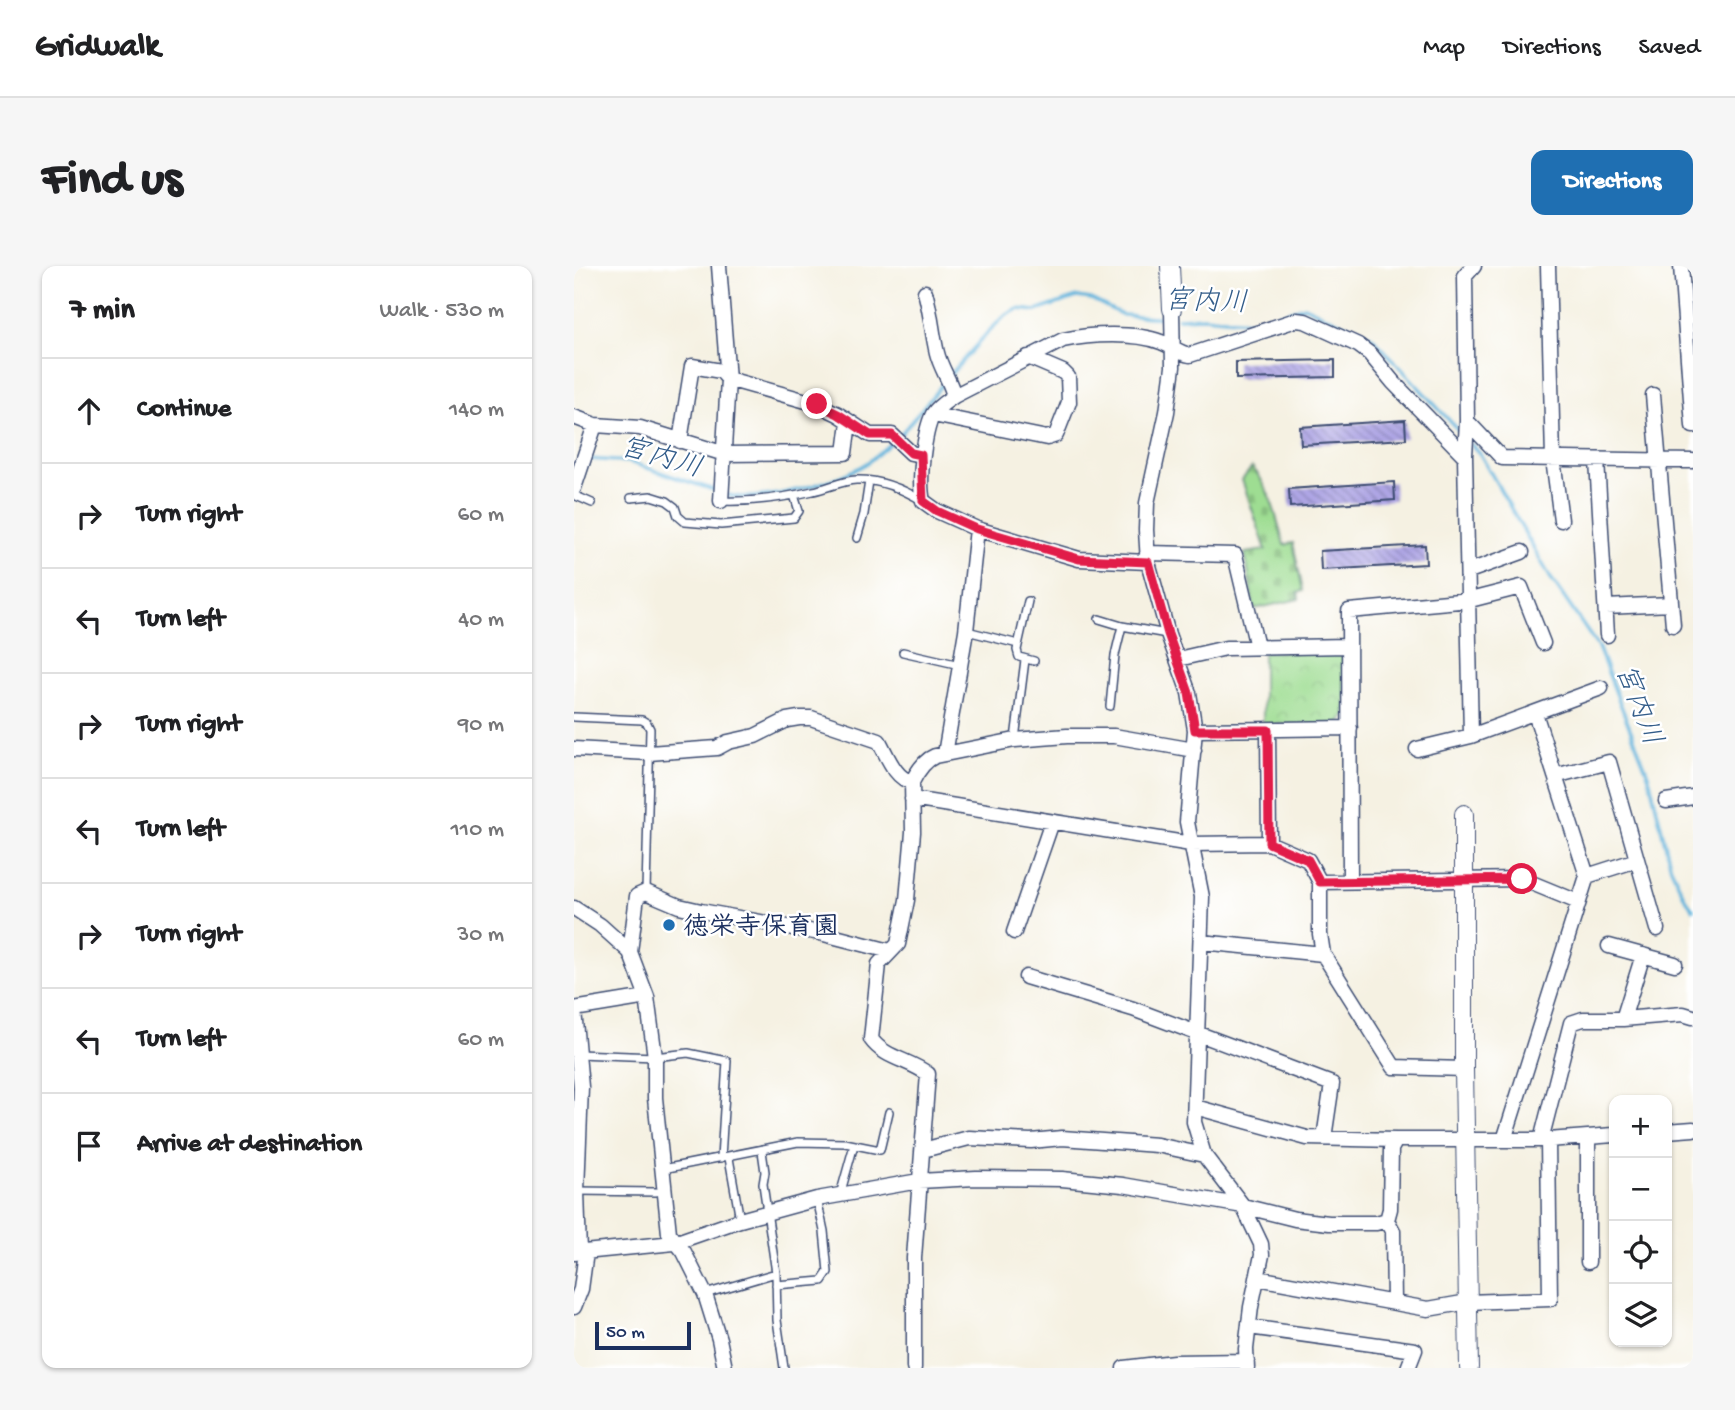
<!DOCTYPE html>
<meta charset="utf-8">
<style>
:root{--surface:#fff;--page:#f6f6f6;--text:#202124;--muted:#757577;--line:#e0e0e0;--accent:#1f6fb2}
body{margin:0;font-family:"Gochi Hand","Klee One",sans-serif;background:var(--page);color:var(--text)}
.controls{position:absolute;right:21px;bottom:21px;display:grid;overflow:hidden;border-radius:14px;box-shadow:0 2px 5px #0004}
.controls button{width:63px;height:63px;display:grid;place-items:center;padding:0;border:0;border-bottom:2px solid var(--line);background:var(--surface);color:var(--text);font:35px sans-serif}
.scale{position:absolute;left:21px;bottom:18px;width:96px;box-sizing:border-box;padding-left:7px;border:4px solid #1b2f5e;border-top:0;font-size:19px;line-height:24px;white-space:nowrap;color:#1b2f5e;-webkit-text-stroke:5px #fff;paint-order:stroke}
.stop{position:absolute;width:21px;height:21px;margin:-16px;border:5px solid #e11d48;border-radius:50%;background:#fff}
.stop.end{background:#e11d48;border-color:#fff;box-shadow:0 2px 7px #0008}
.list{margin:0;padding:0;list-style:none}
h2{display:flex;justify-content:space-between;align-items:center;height:91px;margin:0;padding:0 28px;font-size:30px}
h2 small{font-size:23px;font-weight:400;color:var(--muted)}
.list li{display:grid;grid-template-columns:46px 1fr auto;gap:21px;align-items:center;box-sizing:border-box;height:105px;padding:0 28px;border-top:2px solid var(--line)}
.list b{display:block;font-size:26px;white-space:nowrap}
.list em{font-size:23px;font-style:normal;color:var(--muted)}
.icon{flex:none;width:38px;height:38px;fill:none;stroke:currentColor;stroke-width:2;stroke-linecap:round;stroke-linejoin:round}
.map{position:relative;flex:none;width:1119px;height:1102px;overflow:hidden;border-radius:14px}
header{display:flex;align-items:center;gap:42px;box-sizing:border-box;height:98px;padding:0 35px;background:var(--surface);border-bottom:2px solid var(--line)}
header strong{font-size:33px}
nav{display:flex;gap:38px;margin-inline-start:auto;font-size:24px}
.intro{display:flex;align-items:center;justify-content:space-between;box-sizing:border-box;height:168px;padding:0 42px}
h1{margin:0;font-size:49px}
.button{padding:18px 32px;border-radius:14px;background:var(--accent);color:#fff;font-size:24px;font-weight:700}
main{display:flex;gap:42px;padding:0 42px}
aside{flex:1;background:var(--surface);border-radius:14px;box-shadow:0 2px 5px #0004}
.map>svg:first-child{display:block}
.cemetery{fill:url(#cemetery-stones);stroke:#5c8678;stroke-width:2}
.park{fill:url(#park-crowns);stroke:#5c8678;stroke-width:2}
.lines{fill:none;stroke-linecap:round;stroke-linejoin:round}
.stream{stroke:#60b3db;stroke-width:3.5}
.building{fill:url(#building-back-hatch)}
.service-casing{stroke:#3c4c72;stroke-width:10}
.minor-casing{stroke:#3c4c72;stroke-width:17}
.tertiary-casing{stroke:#3c4c72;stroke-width:20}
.service{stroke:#fff;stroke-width:7}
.minor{stroke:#fff;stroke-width:14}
.tertiary{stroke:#fff;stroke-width:18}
.route{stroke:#e11d48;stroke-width:9}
.poi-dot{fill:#1f6fb2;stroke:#fff;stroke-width:2.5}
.labels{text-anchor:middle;stroke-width:5;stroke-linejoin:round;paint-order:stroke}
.poi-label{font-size:26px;font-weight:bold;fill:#1b2f5e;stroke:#fff;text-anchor:start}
.water-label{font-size:28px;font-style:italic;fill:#335d8a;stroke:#fff}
</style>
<header>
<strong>Gridwalk</strong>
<nav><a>Map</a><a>Directions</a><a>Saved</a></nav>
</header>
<div class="intro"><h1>Find us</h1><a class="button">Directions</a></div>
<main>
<aside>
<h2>7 min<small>Walk · 530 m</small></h2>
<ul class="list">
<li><svg class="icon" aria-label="ahead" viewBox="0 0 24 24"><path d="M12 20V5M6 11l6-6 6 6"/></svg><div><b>Continue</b></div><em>140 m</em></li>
<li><svg class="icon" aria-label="right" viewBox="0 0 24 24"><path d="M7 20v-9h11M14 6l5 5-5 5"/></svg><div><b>Turn right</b></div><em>60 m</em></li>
<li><svg class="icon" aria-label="left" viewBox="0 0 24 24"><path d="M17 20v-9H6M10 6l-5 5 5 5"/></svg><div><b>Turn left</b></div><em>40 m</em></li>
<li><svg class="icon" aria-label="right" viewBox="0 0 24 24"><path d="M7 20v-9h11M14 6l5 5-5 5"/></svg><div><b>Turn right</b></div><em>90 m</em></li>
<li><svg class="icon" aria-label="left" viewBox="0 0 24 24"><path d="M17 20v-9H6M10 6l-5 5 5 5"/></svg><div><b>Turn left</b></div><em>110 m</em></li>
<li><svg class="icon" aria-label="right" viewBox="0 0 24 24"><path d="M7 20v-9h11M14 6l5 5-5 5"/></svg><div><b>Turn right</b></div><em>30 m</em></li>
<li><svg class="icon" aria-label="left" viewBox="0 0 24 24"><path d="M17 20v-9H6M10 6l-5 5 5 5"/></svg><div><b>Turn left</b></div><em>60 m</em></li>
<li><svg class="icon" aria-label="arrive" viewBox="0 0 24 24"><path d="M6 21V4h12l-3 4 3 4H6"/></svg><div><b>Arrive at destination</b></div></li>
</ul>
</aside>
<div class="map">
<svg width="1119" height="1102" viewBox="0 0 1119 1102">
<defs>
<pattern id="cemetery-stones" width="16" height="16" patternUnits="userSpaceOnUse" patternTransform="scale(1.75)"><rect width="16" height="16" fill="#9edd92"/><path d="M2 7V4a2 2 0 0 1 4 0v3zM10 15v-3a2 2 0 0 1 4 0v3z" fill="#88be80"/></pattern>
<pattern id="park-crowns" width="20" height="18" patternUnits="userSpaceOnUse" patternTransform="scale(1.75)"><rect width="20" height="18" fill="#9edd92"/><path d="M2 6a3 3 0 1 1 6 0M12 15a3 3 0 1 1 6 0" fill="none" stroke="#88be80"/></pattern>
<pattern id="building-back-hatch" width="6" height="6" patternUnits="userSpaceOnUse" patternTransform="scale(1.75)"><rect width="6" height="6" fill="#afa6e5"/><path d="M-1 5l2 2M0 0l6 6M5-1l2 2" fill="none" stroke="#8e88bd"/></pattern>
</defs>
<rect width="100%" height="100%" fill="#fff"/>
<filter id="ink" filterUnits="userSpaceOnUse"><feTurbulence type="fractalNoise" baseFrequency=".0143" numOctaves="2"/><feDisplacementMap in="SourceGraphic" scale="14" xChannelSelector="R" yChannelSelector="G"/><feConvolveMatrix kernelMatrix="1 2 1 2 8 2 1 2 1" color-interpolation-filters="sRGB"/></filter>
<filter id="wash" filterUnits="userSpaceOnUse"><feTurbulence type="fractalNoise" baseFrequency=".00686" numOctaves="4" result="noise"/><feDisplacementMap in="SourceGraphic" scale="28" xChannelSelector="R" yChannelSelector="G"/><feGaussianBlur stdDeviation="1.57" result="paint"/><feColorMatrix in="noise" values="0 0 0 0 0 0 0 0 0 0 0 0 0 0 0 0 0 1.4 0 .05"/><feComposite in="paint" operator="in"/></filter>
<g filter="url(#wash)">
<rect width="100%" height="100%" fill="#f5f1e2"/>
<path class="cemetery" d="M 678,201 C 696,221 703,253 710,279 L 719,277 L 729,325 L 724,327 L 725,333 L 680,343 L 671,287 L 692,284 L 668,214 Z"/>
<path class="park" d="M 689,386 L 764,386 L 772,393 L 772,449 L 764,458 L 689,458 Z"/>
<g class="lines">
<path class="stream" d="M 603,52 L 630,51 L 684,56 L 730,40 L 798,71 L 887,167
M 377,108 L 415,65 L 431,50 L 444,43 L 462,45 L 503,31 L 517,33 L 549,49 L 595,52
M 326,169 L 370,116
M 897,178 L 906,188 L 976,311 L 1024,381 L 1075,511 L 1097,602 L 1111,632 L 1119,643
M 15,193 L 55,196 L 143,225
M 150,228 C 184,239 254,218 286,201 C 298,195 309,183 320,174"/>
</g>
<g id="blocks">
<path class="building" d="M 761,94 L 761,111 L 662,113 L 662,96 Z
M 831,154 L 832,173 L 727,179 L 726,161 Z
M 820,216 L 821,234 L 716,241 L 715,223 Z
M 851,279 L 852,298 L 747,304 L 746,285 Z"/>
</g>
</g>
<g filter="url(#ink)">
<use href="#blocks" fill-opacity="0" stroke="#3c4c72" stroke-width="2"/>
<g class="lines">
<g class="service-casing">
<path id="service" d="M 0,229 L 18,237
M 57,232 L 77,230 L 93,235 L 101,241 L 104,250 L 111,256 L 147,259 L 220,252 L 225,245 L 220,229
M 147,235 C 178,236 209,232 239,225 C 254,222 267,215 282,214 C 305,213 329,223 349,235
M 283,272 L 290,248 L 295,215
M 454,335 L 443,384 L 445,391 L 460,395
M 525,353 L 548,360 L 593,368
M 393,365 L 444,378
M 329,386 L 386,399
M 536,440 L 541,389 L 548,360
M 0,451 L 68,454 L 73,457 L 76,463 L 72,626
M 441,473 L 451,394
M 4,788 L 81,791 L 114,787 L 153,795 L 147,892
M 188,885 L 191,906 L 189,918 L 202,1007 L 203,1054 L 210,1102
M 155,892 L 166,954
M 89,903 L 224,876 L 271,877 L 306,884 L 315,846
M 3,925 L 82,926
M 266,929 L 280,879
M 202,1019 L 248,1015 L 254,1006 L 250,965 L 243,933
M 131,1028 L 202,1007"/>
</g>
<g class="minor-casing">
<path id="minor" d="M 145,0 L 154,113 L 147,235
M 974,0 L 979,193 L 987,254
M 1107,0 L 1119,160
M 351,26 C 357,46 358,67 363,87 C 367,103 376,114 380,130
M 598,43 L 599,101 L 593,146 L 573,237 L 572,264 L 574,296 L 594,368 L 615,427 L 621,464 L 613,556 L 628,631 L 620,856 L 630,889 L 669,940 L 687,978 L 688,989 L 677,1041 L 672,1083 L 673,1102
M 1079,129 L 1099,359
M 359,149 L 473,172 L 482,169 L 495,136 L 494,111 L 489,106 L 454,91
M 0,151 L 21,159 L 66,162 L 151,188 L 271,187 L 275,156
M 893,155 L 928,192 L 1119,195
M 106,175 L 118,100 L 147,105 L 154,113 L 243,138 L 264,148 L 296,169 L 318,169 L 337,187 L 347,189
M 1023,194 L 1033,369
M 0,222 L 21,159
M 573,287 L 661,289 L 683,381
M 574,296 L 505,293 L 403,263 L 363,245 L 349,235 C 344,215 350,166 359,148 C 364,140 373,135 380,130 L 489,74 C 516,68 561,66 587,76 C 598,80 605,87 616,89 L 722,54 L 731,55 L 784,79 L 796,88 L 819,116 L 891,190
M 895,305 L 948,286
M 1032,341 L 1097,338
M 604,393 L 652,382 L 775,380
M 621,464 L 776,462
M 694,464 L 695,577
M 897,470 L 891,190 L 893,155 L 891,10 L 900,0
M 0,483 L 75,487 L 143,482 L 154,476 L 181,470 L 213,454 L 225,452 L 237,452 L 305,475 C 313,489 321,513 338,516
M 843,483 L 897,470 L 1027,422
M 371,488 L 392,365 L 403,263
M 981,510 L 1035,496 L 1083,663
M 338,533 L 617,578 L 695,577 L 734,594 L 746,616 L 746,668 L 749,688 L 820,801 L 890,803
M 1092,535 L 1119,531
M 1013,610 L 1063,594
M 746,616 L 948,613 L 1004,636
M 776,616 L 775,345 L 896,334 L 947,321 L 969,377
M 0,642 L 26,659 L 56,686 L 73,731 L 81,791 L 81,832 L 95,967 L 110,986 L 131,1028 L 145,1073 L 151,1102
M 440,666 L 478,556
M 627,676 L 749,688
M 1035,680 L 1101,698
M 56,686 L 63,630 L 72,626 L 105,640 L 127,645 L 246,667 L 316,685
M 452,711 L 559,743 L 758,818 L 750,872
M 0,743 L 73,731
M 0,744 L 7,821 L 3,925 L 5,987
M 1049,753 L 1069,689
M 621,841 L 733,872 L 822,874
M 1093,865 L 1119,863
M 1014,871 L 1014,996
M 930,874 L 1013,610 L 961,447
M 967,874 L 997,757 L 1009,753 L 1049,753 L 1109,748 L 1119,751
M 349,884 L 395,872 L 457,875 L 488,872 L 583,879 L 630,889
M 813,954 L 819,965 L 820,1036
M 0,987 L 100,977 L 166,954 L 243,933 L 345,915 L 402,912 L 488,913 L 549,919 L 669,940 L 721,953 L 755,957 L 802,957 L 813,954 L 816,943 L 817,883 L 822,874 L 974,874 L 1040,869
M 683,1012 L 854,1043 L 894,1036 L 976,1033 L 974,874
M 0,1041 L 7,1023 L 12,986
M 675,1061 L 841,1084 L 834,1102
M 340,1102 L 340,992 L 354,808 C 336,794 310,792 297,773 L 305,698 L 324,678 L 333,634 L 339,566 L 338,516 C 343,506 351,494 361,490 L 441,474 L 493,470 L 540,470 L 620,484
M 550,1102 L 600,1096 L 673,1095"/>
</g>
<g class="tertiary-casing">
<path id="tertiary" d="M 596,0 L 598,43
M 890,548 L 890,803 L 895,1102"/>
</g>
<use href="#service" class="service"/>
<use href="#minor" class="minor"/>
<use href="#tertiary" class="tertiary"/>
</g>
</g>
<g class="lines" filter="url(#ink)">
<path class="route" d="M 243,138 L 264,148 L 296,169 L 318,169 L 337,187 L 347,189 L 349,235 L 363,245 L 403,263 L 505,293 L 574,296 L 594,368 L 615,427 L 621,464 L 694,464 L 695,577 L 734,594 L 746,616 L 948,613"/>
</g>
<circle class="poi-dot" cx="95" cy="659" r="7"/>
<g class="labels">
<g class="poi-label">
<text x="109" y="668">徳栄寺保育園</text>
</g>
<g class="water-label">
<text transform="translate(632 33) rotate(2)" y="10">宮内川</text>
<text transform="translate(88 189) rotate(16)" y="10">宮内川</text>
<text transform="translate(1067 438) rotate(69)" y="10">宮内川</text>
</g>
</g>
</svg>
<div class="controls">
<button>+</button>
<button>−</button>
<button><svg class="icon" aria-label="locate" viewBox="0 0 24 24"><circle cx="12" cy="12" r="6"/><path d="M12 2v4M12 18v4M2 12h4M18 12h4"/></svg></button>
<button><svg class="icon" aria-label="layers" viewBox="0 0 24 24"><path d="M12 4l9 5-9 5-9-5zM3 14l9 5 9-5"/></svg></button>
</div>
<div class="scale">50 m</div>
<div class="stop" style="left:948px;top:613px"></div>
<div class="stop end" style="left:243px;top:138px"></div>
</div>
</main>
